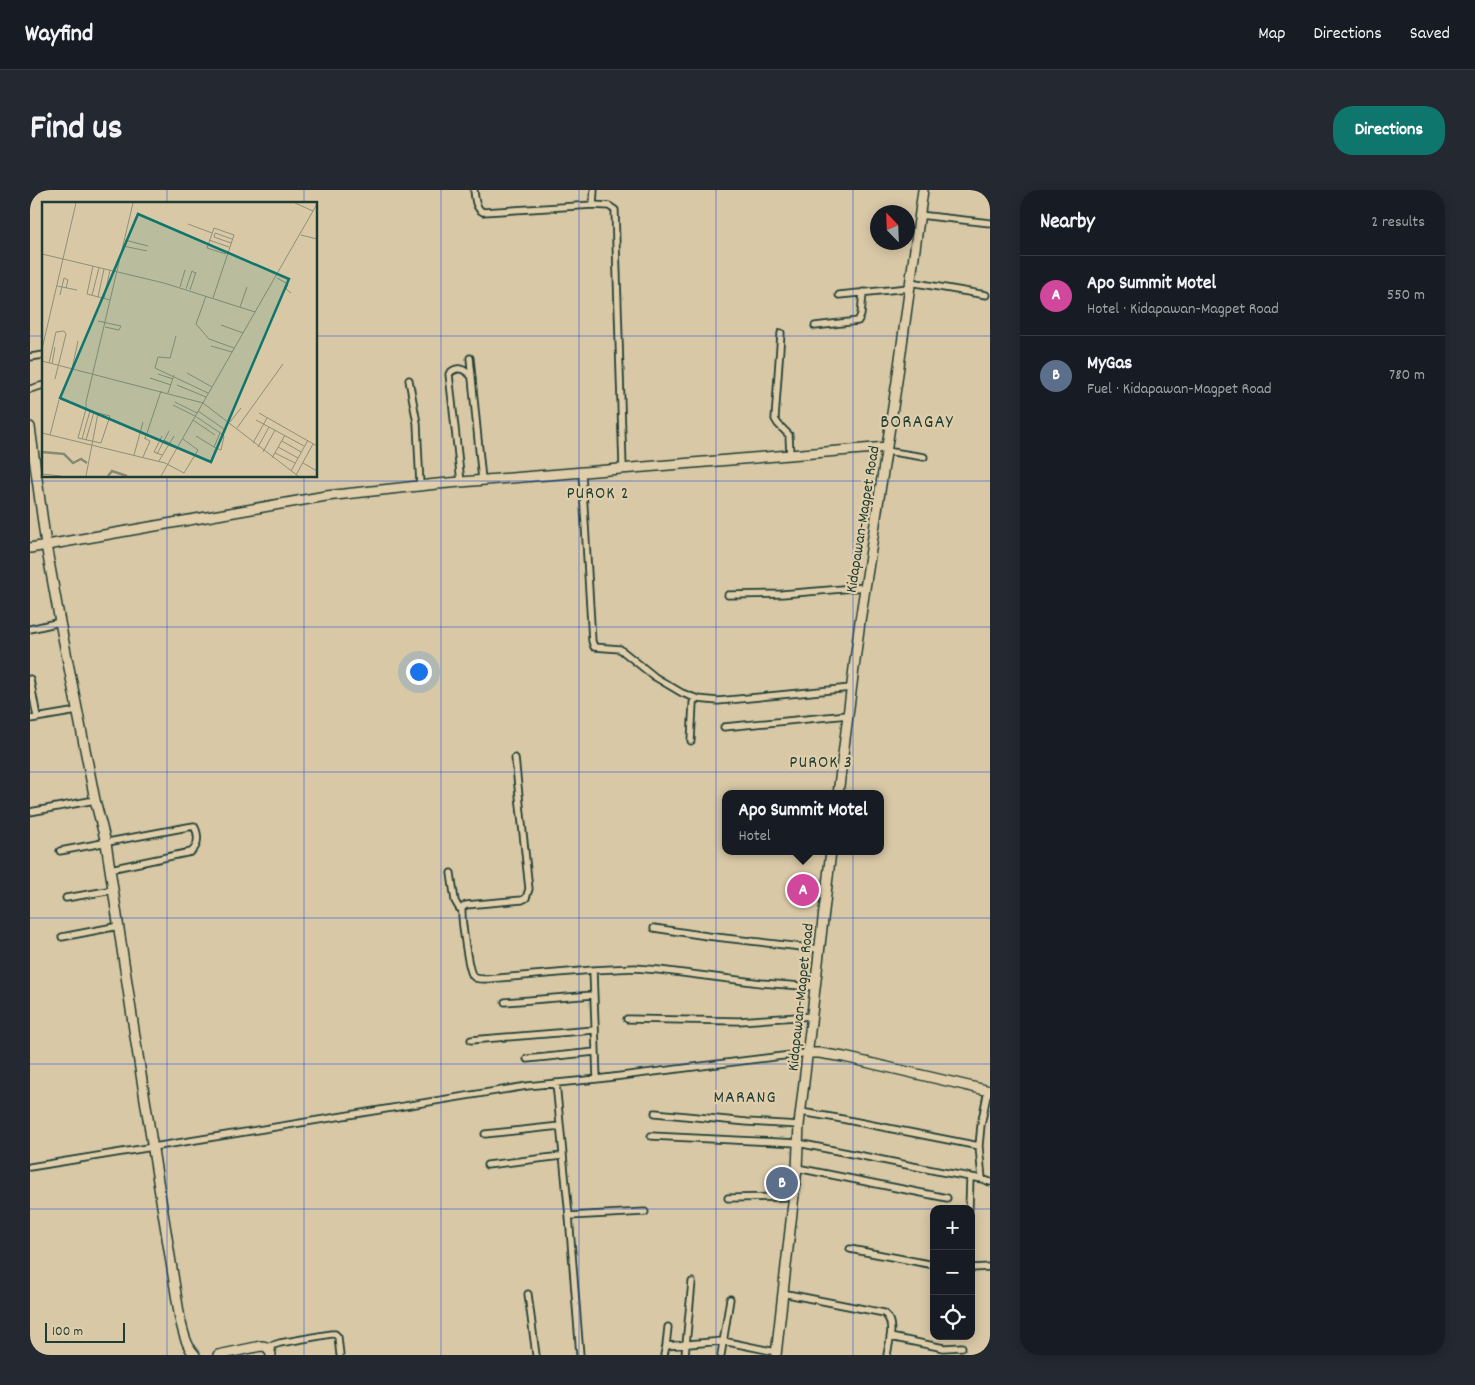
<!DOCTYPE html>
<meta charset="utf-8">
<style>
:root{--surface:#171b24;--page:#242831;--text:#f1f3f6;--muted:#9ea1a6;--line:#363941;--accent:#0f766e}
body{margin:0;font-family:Dekko,sans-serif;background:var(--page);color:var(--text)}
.controls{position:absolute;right:15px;bottom:15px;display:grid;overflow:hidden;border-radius:10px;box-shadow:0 2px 12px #0003}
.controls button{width:45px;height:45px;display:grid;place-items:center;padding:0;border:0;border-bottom:1px solid var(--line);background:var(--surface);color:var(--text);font:25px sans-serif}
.compass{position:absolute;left:840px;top:15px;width:45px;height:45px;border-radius:50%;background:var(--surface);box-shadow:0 2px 12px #0003;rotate:337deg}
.scale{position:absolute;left:15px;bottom:12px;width:80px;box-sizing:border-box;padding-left:5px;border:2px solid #1f3d34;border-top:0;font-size:14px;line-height:18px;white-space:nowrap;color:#1f3d34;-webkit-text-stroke:4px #e0ceab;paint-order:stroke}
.you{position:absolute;left:388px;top:481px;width:18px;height:18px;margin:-12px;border:4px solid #fff;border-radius:50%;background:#1a73e8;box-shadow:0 0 0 8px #1a73e833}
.badge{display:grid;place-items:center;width:32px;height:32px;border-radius:50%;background:var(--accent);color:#fff;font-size:16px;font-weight:700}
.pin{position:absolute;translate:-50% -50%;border:2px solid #fff;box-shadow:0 1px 5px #0006}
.popup{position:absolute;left:692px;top:600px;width:162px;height:65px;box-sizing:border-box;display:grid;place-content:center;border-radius:10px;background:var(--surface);filter:drop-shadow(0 1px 4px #0005);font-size:16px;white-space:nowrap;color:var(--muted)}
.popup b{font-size:19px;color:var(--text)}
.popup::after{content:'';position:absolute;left:50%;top:100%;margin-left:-10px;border:10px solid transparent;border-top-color:var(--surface)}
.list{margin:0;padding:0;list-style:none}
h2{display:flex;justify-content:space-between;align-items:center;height:65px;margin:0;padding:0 20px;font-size:21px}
h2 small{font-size:16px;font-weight:400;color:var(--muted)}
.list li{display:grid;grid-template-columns:32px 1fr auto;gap:15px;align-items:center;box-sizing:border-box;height:80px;padding:0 20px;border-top:1px solid var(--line)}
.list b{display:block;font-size:19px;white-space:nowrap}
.list p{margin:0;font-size:16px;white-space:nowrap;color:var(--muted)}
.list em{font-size:16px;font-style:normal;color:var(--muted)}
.icon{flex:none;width:28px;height:28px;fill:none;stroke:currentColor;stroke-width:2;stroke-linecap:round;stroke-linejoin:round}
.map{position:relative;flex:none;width:960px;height:1165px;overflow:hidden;border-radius:20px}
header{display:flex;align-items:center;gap:30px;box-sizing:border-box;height:70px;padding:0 25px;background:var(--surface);border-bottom:1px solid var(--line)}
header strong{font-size:24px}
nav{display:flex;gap:28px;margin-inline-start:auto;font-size:18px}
.intro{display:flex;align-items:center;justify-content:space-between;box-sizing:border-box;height:120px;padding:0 30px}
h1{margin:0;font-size:35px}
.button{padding:12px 22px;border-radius:20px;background:var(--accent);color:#fff;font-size:18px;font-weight:700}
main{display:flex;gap:30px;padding:0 30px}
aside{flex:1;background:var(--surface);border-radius:20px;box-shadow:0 2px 12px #0003}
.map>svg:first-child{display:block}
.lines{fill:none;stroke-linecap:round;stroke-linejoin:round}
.street-casing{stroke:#1f3d34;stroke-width:9}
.secondary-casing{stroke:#1f3d34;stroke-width:12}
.street{stroke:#e0ceab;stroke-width:5.5}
.secondary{stroke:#e0ceab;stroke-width:9}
.grid{fill:none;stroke:#1d4ed8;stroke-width:1;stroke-opacity:0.55}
.labels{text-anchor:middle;stroke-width:4.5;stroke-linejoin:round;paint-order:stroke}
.street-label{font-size:16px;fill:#1f3d34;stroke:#e0ceab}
.neighbourhood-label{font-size:18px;letter-spacing:1px;fill:#1f3d34;stroke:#e0ceab}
.quarter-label{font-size:19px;letter-spacing:1px;fill:#1f3d34;stroke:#e0ceab}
.inset-river{fill:none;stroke:#878b74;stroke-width:2.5}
.inset-road{fill:none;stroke:#8e9078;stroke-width:1}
.view{fill:#0f766e;fill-opacity:0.15;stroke:#0f766e;stroke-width:2.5}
.inset-edge{fill:none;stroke:#1f3d34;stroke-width:2.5}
</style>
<header>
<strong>Wayfind</strong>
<nav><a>Map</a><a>Directions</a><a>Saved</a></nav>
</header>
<div class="intro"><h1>Find us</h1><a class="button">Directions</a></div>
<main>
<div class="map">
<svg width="960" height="1165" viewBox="0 0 960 1165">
<rect width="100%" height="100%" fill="#d8c8a6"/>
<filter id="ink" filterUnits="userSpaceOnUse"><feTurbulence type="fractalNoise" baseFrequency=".02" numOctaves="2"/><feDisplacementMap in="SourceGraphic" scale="10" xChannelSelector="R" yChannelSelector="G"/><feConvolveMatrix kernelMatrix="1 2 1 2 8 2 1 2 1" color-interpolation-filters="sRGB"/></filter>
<g filter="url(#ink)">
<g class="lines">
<g class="street-casing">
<path id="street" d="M 444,0 C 445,8 445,18 453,22 L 563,15 L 579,16 L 585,20 L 593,278
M 563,15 L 564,0
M 889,25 L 960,33
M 880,92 L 956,105
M 809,105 L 879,98
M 785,136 L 828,131 L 831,125 L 833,102
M 751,143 L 745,229 L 748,234 L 759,245 L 760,265
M 0,167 L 14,165
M 440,168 L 452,290
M 379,190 L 387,233 L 390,296
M 0,199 L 14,195
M 856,261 L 894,267
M 552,283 L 562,451 L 564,457 L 590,459 L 625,487 L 652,503 L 668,509 L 688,511 L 821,498
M 431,292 L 419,184 C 427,175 435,179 442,187
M 698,405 L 752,404 L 836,397
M 0,439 L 30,432
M 0,489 L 7,527
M 0,529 L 47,521
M 694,537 L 818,525
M 661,551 L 663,513 L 665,508
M 485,568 L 499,699 L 496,708 L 492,710 L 436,715 L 432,718 C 431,727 438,781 443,786 C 446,790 454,789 458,789 L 563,780 L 605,778 L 629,780 L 731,793 L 785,797
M 0,622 L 65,610
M 30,661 L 158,637 L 164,636 C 169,644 169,656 161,662 L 80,679
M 421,683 L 425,711 L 429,718 L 432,718
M 36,708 L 83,700
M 624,738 L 677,746 L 789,759
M 32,747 L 89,736
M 563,780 L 567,889
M 475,812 L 563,805
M 597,829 L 709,831 L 782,826
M 441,850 L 564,840
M 497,869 L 565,862
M 526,893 L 539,1026 L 550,1165
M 771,922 L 807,928 L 949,956
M 625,923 L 717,932 L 769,935
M 455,944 L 530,936
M 621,946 L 768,953 L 912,982 L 952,989 L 960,992
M 457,975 L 532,966
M 0,977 L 497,896 L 567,889 L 777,863
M 767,978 L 917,1008
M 952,989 L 949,956 L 951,935 L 958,900
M 698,1008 L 763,1007
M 939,1019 L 940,987
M 539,1026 L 615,1022
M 820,1059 L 904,1075
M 941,1078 L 960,1077
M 752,1103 L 854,1123 C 866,1133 859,1152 857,1165
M 498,1104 L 506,1165
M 860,1147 L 914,1158 L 932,1157
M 636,1156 L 693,1151 L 746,1162
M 237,1157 L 250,1153 L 301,1144 L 305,1144 L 308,1147 L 310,1165
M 634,1165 L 636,1156 L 638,1137
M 655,1165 L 662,1092
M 691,1165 L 700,1109"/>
</g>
<g class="secondary-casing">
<path id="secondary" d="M 0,237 L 16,355 L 30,432 L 65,610 L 76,653 L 80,679 L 106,853 L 150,1129 C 153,1141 156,1156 165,1165
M 0,358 L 296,306 L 407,294 L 857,257
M 808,604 L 830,431 L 867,191 L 893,0
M 777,863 L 789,863 L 814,867 L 960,901
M 188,1165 L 231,1156 C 237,1156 240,1159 241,1165
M 746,1165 L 767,978 L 769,935 L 801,661"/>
</g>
<use href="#street" class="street"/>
<use href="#secondary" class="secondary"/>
</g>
</g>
<path class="grid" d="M 137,0 L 137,14M 274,0 L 274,14M 411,0 L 411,1165M 549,0 L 549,1165M 686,0 L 686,1165M 823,0 L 823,1165M 0,146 L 14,146M 286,146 L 960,146M 137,286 L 137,1165M 274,286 L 274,1165M 0,291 L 960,291M 0,437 L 960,437M 0,582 L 960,582M 0,728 L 960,728M 0,874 L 960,874M 0,1019 L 904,1019M 941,1019 L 960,1019"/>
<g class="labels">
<g class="street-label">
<text transform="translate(831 329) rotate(-81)" y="6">Kidapawan-Magpet Road</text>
<text transform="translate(769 807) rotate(-84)" y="6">Kidapawan-Magpet Road</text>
</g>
<g class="neighbourhood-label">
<text x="568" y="308">PUROK 2</text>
<text x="791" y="577">PUROK 3</text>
<text x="715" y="912">MARANG</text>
</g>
<g class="quarter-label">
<text x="887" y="237">BORAGAY</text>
</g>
</g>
<g transform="translate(12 12)">
<rect width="275" height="275" fill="#d8c8a6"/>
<path class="inset-river" d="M 0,250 L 22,252 L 31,261 L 39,257 L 45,261M 66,274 L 70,269 L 85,274"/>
<path class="inset-road" d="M 253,1 L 271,9M 146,22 L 170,31M 173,31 L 172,35 L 189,41M 173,31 L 190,37M 259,33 L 275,37M 83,38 L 106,44M 167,38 L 187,45M 81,44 L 105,49M 0,52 L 122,81 L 213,110M 51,64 L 45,92 L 68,98M 235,76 L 246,82 L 244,87 L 249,91M 15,84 L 35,88M 138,85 L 143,68M 144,87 L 150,69 L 153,71M 148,88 L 154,70M 18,93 L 22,76 L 26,78 L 24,86M 50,93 L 57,66M 164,94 L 154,122 L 167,137 L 192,146M 56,95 L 62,67M 62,96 L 68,68M 171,96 L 192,33 L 172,26 L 165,46 L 184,52M 198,105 L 205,85M 56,119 L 79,124 L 77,128 L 63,125M 179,123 L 201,131M 134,134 L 128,156 L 116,155 L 113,166 L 166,191M 169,144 L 190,150M 0,147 L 34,1M 0,159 L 161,201 L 256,274M 7,161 L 14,130 L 22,129 L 24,132 L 13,177M 10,162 L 13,145M 30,167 L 36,139M 145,171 L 170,185M 116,172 L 131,177M 108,176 L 129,183M 135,183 L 164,195M 126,191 L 132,173M 133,200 L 155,211M 131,203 L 153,214 L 180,232 L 182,234 L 179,248 L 172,245 L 178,231M 44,207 L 36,236 L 59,241 L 68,214 L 56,211M 156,209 L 182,227M 217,211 L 275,244M 151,218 L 173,233M 214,218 L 262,244M 188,220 L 199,206M 195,226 L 241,162M 0,231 L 123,261 L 142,271 L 156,248 L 141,237M 8,233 L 17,198M 154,234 L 172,245M 40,237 L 48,209M 103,237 L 119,189M 44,238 L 52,210M 122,238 L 136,246M 240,239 L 259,250M 211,241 L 225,216M 216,245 L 227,225M 236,245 L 256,256M 221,250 L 233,228M 233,251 L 253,261M 115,252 L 127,229M 92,253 L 101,220M 120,253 L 112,250 L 120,234M 101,255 L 108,239 L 102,236M 230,256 L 243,233M 117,259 L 132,234M 261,261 L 275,269M 249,269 L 266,238M 0,272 L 19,274M 254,273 L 271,242M 44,274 L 56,211 L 44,207 L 44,200 L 91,1M 119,274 L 275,2"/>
<path class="view" d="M 96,12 L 247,77 L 169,260 L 18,196 Z"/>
<rect width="275" height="275" class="inset-edge"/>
</g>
</svg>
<div class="controls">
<button>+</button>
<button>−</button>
<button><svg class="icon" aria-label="locate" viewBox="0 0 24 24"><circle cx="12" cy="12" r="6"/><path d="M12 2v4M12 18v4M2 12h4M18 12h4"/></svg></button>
</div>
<svg class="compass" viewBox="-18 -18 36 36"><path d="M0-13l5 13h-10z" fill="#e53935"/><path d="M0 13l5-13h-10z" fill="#9ea1a6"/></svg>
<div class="scale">100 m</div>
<div class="you"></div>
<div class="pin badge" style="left:773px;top:700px;background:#d1479c">A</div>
<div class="popup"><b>Apo Summit Motel</b>Hotel</div>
<div class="pin badge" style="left:752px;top:993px;background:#5c6f8a">B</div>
</div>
<aside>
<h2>Nearby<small>2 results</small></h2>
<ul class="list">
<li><span class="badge" style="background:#d1479c">A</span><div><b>Apo Summit Motel</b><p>Hotel · Kidapawan-Magpet Road</p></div><em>550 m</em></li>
<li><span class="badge" style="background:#5c6f8a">B</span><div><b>MyGas</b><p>Fuel · Kidapawan-Magpet Road</p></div><em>780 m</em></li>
</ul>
</aside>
</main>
